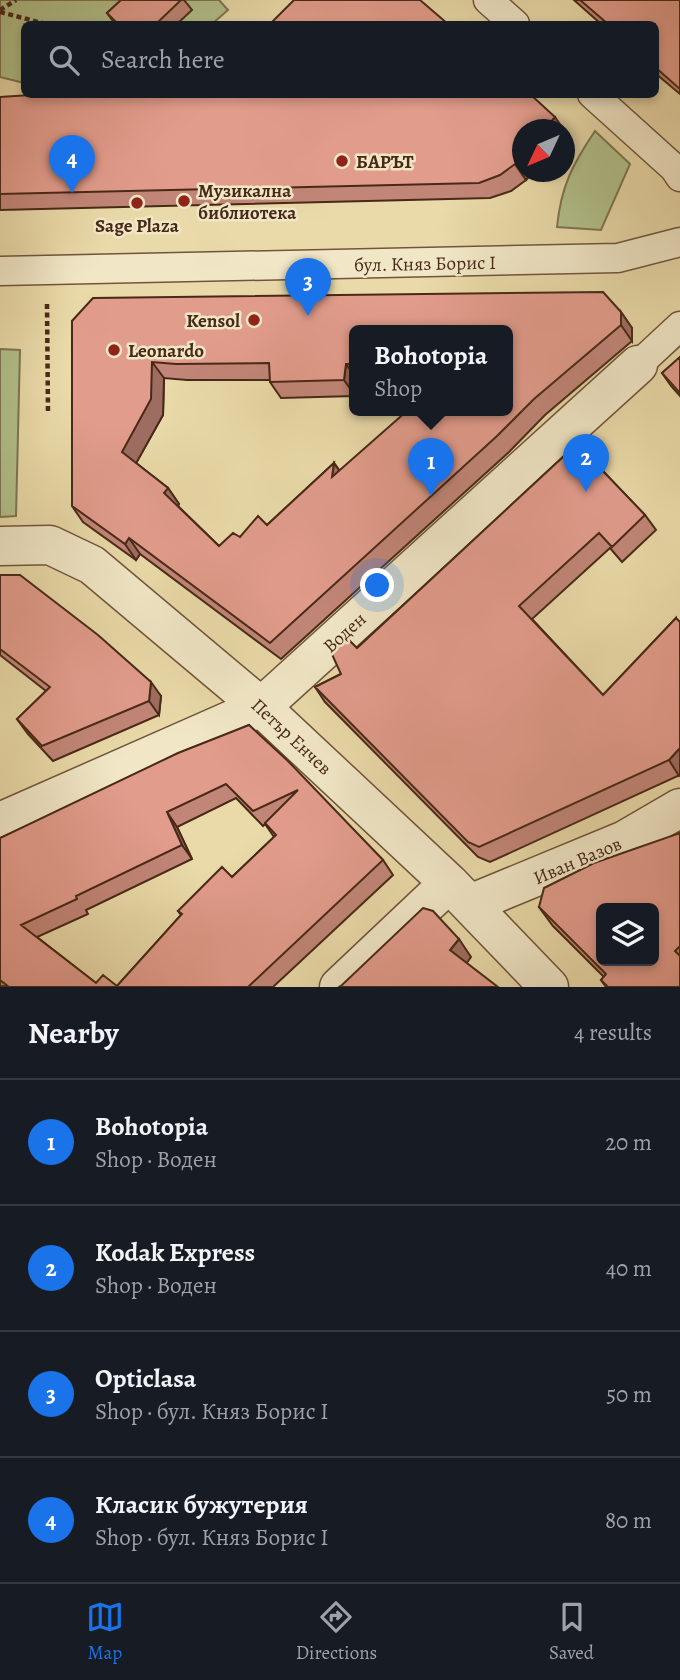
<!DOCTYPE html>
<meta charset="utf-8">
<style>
:root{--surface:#171b24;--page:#242831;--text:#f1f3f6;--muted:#9ea1a6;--line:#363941;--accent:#1a73e8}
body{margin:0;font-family:Alegreya,serif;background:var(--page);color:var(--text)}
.controls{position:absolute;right:21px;bottom:21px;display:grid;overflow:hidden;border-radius:10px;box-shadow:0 4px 10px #0003}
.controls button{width:63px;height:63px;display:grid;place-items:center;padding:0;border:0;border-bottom:2px solid var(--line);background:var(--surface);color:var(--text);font:35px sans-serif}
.compass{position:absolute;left:512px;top:119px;width:63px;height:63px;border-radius:50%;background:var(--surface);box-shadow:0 4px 10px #0003;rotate:226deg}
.you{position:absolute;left:378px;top:586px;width:24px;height:24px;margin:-18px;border:5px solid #fff;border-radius:50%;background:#1a73e8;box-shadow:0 0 0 10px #1a73e833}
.badge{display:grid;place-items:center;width:46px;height:46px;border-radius:50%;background:var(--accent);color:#fff;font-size:23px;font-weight:700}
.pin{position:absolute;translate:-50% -58px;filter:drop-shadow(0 2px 4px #0008)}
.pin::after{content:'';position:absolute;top:37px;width:24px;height:21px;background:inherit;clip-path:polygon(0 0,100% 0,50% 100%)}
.popup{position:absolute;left:349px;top:325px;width:164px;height:91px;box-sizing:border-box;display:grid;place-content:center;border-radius:10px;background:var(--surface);filter:drop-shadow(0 2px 5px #0005);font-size:23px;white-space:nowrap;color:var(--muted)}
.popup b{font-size:26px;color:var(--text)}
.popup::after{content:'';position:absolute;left:50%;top:100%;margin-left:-14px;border:14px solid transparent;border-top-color:var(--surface)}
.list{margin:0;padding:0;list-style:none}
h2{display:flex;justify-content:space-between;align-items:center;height:91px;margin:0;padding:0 28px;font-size:30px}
h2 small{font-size:23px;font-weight:400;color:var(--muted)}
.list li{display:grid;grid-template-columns:46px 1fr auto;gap:21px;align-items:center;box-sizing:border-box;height:126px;padding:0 28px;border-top:2px solid var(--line)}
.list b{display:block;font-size:26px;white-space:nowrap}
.list p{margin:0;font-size:23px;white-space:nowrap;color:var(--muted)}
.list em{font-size:23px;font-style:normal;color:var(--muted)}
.icon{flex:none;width:38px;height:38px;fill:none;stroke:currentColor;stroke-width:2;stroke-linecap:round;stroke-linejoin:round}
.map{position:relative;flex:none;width:680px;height:987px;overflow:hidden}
.search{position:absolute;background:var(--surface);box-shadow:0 4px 10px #0003;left:21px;right:21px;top:21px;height:77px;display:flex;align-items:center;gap:18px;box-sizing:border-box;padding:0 24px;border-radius:10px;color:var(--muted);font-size:26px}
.sheet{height:595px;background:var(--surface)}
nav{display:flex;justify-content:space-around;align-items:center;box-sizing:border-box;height:98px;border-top:2px solid var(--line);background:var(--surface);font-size:19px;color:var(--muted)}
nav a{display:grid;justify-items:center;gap:4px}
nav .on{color:var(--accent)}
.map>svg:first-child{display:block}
.green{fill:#b2c18b;stroke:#7d7551;stroke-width:2}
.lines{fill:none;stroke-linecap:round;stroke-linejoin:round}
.pedestrian-casing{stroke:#70553c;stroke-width:31}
.minor-casing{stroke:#70553c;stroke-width:41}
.path{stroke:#482917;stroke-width:4.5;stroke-dasharray:5 3.5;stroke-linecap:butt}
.pedestrian{stroke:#f1e7c7;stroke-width:28}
.minor{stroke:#f1e7c7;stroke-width:38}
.wall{fill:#c28678;stroke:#482917;stroke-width:2;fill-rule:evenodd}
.shaded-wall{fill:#9e6d62;stroke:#482917;stroke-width:2}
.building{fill:#e29c8c;stroke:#482917;stroke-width:2;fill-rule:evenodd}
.poi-dot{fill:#8f2418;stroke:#f1e7c7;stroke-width:2.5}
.labels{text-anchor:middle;stroke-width:5;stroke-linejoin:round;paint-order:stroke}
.poi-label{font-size:19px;font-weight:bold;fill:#482917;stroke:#f1e7c7;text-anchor:start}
.street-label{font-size:19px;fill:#482917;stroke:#f1e7c7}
</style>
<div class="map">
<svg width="680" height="987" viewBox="0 0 680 987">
<rect width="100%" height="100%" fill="#eadaa9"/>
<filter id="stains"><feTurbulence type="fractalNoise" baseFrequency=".00286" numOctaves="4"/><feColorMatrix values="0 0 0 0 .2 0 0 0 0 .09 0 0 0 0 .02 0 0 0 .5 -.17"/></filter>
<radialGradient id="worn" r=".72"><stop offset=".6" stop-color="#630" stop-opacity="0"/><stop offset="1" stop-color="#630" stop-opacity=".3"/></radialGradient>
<path class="green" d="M 0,0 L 219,0 L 228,10 L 212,24 L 24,24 L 24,83 L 0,77 Z
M 595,131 L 630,164 L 601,230 L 557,227 C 561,187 572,165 595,131 Z
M 0,349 L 20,350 L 16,516 L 0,517 Z"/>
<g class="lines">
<g class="pedestrian-casing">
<path id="pedestrian" d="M 488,0 L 515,24
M 592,94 L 674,168 L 680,177
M 0,271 L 618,258 L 680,242
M 638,365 L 680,326"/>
</g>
<g class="minor-casing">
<path id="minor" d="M 0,546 L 50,545 L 92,565 L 261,707 L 449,883 L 549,987
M 0,822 L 261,707 L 638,365
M 470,904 L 625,840 L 680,808
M 339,987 L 449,883"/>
</g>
<path class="path" d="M 0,10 L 16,0
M 0,12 L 46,24
M 47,304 L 48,414"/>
<use href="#pedestrian" class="pedestrian"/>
<use href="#minor" class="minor"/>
</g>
<path class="wall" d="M 121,0 L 184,0 L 192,10 L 177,24 L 115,24 L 107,13 Z
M 574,0 L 680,0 L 680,94 L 655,73 L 655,24 L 601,24 Z
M 530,94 L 522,172 L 533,172 L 526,180 L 511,191 L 490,198 L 0,210 L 0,97 Z
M 621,312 L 632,328 L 632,341 L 545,415 L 509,452 L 281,659 L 140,554 L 136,560 L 83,522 L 72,506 L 72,321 ZM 354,330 L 508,330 L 340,471 L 334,463 L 267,525 L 219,546 L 178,506 L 179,504 L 168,488 L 136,463 L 163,415 L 164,378 L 187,380 L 270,380 L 270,382 L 281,398 L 354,396 Z
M 680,357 L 680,396 L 671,386 L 662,373 Z
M 577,444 L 645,515 L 656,530 L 622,562 L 610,548 L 532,619 L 603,695 L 676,618 L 680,775 L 490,862 L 478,857 L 325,702 L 315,687 L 341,674 L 357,648 Z
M 0,575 L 161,696 L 159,715 L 53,761 L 28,734 L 17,719 L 46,691 L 0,655 Z
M 249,725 L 383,860 L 393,875 L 273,987 L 0,986 L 0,838 ZM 236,798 L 263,826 L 265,824 L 274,837 L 232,877 L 178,911 L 181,915 L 117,986 L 96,983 L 37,937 L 88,914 L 86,910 L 192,859 L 177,827 Z
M 680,833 L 680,987 L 606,987 L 601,980 L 604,977 L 553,926 L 539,907 Z"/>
<path class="shaded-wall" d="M 555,117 L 564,130 L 544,130 Z
M 522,155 L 522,172 L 533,172 L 526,180 L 515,164 Z
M 621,312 L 632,328 L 632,341 L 621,325 Z
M 152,362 L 164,378 L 163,415 L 134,467 L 122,452 Z
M 346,364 L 354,375 L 354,394 L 344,380 Z
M 334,463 L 345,479 L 332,477 Z
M 168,488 L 179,504 L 175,509 L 164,493 Z
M 129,538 L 140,554 L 136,560 L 125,544 Z
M 151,682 L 161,696 L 159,715 L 149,701 Z
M 680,748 L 680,775 L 679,776 L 669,760 Z
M 167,812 L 177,827 L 192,859 L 182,845 Z
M 459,939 L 471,957 L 463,968 L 450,950 Z"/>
<path class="building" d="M 121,0 L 181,0 L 156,24 L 118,24 L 107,13 Z
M 294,0 L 420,0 L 448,24 L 270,24 Z
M 580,0 L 680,0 L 680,89 L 655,67 L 655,24 L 608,24 Z
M 46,94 L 530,94 L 555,117 L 544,130 L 522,130 L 522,155 L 515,164 L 500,175 L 479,183 L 0,194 L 0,97 Z
M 603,292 L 621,312 L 621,325 L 534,399 L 497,436 L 270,643 L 129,538 L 125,544 L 72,506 L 72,321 L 93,298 ZM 354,330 L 508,330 L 508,410 L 408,410 L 332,477 L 334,463 L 267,525 L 258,516 L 240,537 L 233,533 L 219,546 L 164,493 L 168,488 L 122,452 L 151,399 L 152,362 L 176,364 L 269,363 L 270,382 L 344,380 L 346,364 L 354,364 Z
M 680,357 L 680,393 L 662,373 Z
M 577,444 L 645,515 L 612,547 L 599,533 L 519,606 L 603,695 L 676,618 L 680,622 L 680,748 L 669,760 L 479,847 L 468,842 L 315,687 L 341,674 L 330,650 L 345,636 L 357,648 Z
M 0,575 L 20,575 L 98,635 L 151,682 L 149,701 L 42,746 L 17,719 L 50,687 L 0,649 Z
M 249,725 L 289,762 L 383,860 L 248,987 L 9,987 L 0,980 L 0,838 L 178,753 ZM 226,784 L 253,811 L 298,790 L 265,823 L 276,835 L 232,877 L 222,867 L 178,911 L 182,914 L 117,986 L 103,975 L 96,983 L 21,925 L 77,899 L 76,896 L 182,845 L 167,812 Z
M 680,833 L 680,946 L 675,951 L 680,956 L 680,987 L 608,987 L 601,980 L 606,974 L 539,907 L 544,888 L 594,863 ZM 601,908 L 654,908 L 654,961 L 601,961 Z
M 423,908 L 433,911 L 459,939 L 450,950 L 498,987 L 339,987 L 342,985 Z"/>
<g class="poi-dot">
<circle cx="342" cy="161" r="7"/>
<circle cx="184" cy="201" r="7"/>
<circle cx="137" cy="203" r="7"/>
<circle cx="254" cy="320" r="7"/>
<circle cx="114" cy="350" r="7"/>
</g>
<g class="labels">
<g class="poi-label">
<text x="356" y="168">БАРЪТ</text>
<text x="198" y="197">Музикална<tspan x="198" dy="22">библиотека</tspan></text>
<text x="137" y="232" text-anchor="middle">Sage Plaza</text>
<text x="240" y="327" text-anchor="end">Kensol</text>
<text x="128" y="357">Leonardo</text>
</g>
<g class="street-label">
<text transform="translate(425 263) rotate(-1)" y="7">бул. Княз Борис I</text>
<text transform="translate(344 632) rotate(-42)" y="7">Воден</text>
<text transform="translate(292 736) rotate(43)" y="7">Петър Енчев</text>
<text transform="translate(577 860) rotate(-23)" y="7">Иван Вазов</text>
</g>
</g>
<rect width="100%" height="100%" filter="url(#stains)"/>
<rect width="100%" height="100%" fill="url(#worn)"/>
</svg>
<div class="controls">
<button><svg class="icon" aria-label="layers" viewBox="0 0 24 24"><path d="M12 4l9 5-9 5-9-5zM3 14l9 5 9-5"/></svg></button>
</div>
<svg class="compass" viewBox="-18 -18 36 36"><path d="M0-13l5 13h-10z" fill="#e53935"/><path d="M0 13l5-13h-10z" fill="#9ea1a6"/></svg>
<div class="you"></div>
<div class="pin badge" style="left:431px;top:496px">1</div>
<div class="popup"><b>Bohotopia</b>Shop</div>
<div class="pin badge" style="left:586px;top:492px">2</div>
<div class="pin badge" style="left:308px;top:316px">3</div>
<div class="pin badge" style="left:72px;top:193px">4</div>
<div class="search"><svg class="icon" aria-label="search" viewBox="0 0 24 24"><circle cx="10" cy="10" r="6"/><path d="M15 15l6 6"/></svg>Search here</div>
</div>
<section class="sheet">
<h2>Nearby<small>4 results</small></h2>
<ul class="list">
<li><span class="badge">1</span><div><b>Bohotopia</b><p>Shop · Воден</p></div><em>20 m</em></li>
<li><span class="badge">2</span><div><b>Kodak Express</b><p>Shop · Воден</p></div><em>40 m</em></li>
<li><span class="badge">3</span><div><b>Opticlasa</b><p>Shop · бул. Княз Борис I</p></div><em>50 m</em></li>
<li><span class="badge">4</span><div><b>Класик бужутерия</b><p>Shop · бул. Княз Борис I</p></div><em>80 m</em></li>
</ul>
</section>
<nav>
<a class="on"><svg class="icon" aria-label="map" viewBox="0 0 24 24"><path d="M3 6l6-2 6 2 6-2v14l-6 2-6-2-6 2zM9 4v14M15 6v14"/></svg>Map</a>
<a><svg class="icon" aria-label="directions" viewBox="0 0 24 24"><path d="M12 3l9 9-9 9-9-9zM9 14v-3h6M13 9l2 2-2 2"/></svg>Directions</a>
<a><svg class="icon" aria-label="saved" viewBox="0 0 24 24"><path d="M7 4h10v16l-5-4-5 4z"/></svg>Saved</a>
</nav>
